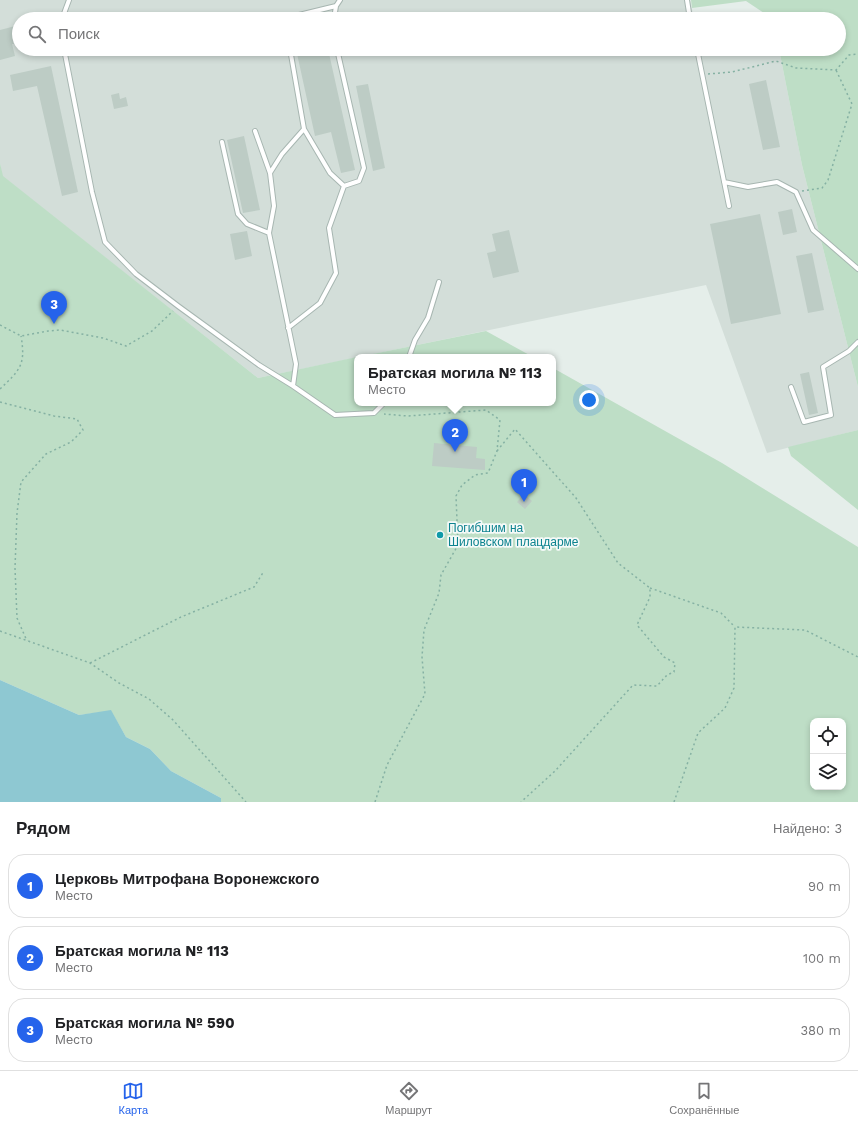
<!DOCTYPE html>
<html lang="ru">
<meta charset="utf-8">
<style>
:root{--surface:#fff;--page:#f2f2f2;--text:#202124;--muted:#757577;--line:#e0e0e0;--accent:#2563eb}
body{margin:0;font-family:"Work Sans",sans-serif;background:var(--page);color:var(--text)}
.controls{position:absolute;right:12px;bottom:12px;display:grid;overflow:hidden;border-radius:8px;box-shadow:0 2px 6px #0003}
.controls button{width:36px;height:36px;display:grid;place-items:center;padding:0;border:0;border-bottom:1px solid var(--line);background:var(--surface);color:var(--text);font:20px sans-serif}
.you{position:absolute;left:589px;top:400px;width:14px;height:14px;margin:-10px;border:3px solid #fff;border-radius:50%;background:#1a73e8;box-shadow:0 0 0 6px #1a73e833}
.badge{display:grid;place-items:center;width:26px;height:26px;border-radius:50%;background:var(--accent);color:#fff;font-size:13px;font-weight:700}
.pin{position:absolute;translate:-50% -33px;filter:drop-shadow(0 1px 2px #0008)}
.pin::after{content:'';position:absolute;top:21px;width:14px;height:12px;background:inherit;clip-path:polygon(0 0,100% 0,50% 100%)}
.popup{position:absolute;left:354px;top:354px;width:202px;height:52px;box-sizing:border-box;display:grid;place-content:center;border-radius:8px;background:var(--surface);filter:drop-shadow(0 1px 3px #0005);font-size:13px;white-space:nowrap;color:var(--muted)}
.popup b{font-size:15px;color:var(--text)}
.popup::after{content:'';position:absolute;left:50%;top:100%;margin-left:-8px;border:8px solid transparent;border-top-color:var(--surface)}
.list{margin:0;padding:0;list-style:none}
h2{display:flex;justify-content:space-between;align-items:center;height:52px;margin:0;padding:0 16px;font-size:17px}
h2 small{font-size:13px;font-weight:400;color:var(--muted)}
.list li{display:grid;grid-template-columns:26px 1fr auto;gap:12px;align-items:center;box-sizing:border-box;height:64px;margin:0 8px 8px;padding:0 8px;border:1px solid var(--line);border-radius:16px}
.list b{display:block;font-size:15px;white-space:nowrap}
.list p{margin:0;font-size:13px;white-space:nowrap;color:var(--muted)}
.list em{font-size:13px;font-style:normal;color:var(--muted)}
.icon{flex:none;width:22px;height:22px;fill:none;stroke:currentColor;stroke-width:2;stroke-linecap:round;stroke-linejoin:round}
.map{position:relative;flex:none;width:858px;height:802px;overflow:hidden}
.search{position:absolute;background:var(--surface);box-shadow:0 2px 6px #0003;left:12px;right:12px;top:12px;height:44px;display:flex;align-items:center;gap:10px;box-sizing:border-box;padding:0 14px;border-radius:22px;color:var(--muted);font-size:15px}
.sheet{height:268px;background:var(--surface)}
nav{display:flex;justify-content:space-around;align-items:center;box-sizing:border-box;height:56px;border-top:1px solid var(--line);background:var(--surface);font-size:11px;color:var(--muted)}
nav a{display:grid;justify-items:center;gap:2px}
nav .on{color:var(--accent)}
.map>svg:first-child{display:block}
.built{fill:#d3ded9}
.green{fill:#bedec6;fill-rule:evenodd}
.water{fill:#8ec8d2}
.building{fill:#bdccc5}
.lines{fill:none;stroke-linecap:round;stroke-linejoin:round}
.service-casing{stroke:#a7b6b1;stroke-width:6}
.path{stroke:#85b1a3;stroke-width:1.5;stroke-dasharray:2 3;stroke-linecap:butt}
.service{stroke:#fff;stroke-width:4}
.culture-dot{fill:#0f9aa8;stroke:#f5faf8;stroke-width:1.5}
.labels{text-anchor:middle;stroke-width:3.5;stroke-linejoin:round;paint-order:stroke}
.culture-label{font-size:12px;fill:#0d838f;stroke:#f5faf8;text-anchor:start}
</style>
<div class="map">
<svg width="858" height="802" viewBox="0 0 858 802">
<rect width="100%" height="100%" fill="#e5eeea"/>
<path class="built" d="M 0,0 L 690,0 L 694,19 L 19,19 L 19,49 L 779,49 L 802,165 L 858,387 L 858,430 L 767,453 L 706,285 L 258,378 L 2,176 L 0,163 Z"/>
<path class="green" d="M 691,0 L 858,0 L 858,387 L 802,165 L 779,49 L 839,49 L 839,19 L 773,19 L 746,1 L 692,8 Z
M 0,163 L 3,176 L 258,378 L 357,357 L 357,403 L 553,403 L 553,368 L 722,463 L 858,547 L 858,802 L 221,802 L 221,798 L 171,771 L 150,749 L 126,737 L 111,711 L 79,715 L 0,680 ZM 813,721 L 843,721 L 843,787 L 813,787 Z
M 486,331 L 533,357 L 358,357 Z
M 858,430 L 858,510 L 791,456 L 788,447 Z"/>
<path class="water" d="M 0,680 L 79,715 L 111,710 L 126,737 L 150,749 L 171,771 L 221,798 L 221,802 L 0,802 Z"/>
<path class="building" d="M 19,25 L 19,43 L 12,44 L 15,56 L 0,60 L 0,30 Z
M 296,49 L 328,49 L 355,170 L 341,173 L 331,132 L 315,136 Z
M 51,66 L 78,192 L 62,196 L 37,86 L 13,91 L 10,75 Z
M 766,80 L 780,147 L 763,150 L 749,84 Z
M 368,84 L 385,168 L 373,171 L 356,86 Z
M 119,93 L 120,99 L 126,97 L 128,106 L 114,109 L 111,95 Z
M 244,136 L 260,210 L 243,213 L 227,140 Z
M 792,209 L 797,232 L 783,235 L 778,212 Z
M 760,214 L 781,314 L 731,324 L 710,224 Z
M 509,230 L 519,272 L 493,278 L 487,253 L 496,251 L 492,234 Z
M 247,231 L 252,256 L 235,260 L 230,234 Z
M 812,253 L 824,310 L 808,313 L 796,256 Z
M 809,372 L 818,413 L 809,415 L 800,374 Z
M 434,443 L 477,447 L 476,458 L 485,459 L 485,470 L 432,466 Z
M 524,494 L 532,501 L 525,509 L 517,502 Z"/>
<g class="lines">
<g class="service-casing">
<path id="service" d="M 687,0 L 690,19
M 62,19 L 69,0
M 296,19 L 299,15 L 336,6 L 340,0
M 334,19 L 336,6
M 64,49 L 92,192 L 105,242 L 136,274 L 178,306 L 259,365 L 293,386 L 296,364 L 269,233 L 274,206 L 270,173 L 255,131
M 337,49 L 364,168 L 359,181 L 344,186
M 697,49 L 729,206
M 222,142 L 238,214 L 247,224 L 269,233
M 270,173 L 282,154 L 304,129 L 290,49
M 724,182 L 748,187 L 777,182 L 796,192 L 813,230 L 858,269
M 288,328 L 320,303 L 336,273 L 329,228 L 344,186 L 330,173 L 304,129
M 409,357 L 415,340 L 428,318 L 439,282
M 293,386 L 335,415 L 374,413 L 384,403
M 791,387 L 804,422 L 831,415 L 823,367 L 849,351 L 858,342"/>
</g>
<path class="path" d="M 708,74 L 732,72 L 776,61 L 796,68 L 836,70 L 849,55 L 858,54
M 802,191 L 822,188 L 828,180 L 852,104 L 836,70
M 0,325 L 21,336 L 48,331 L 60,330 L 103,338 L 126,346 L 152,331 L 173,311
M 0,389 C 20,370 26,365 21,336
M 0,402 L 54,416 L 77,419 L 83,430 L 71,442 L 46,454 L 21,482 L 17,513 L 15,568 L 17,618 L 27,641
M 497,451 L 515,429 L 576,498 L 618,563 L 650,588 L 650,597 L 637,625 L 664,657 L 675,663 L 674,672 L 667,675 L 657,686 L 633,685 L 555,771 L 521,802
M 650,588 L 721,613 L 735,627
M 0,631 L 90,663 L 119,683 L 149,699 L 173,720 L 246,802
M 90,663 L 181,617 L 254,587 L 264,571
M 375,802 L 387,765 L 425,694 L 422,657 L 424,630 L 439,593 L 441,575 L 458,545 L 456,496 L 462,485 L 475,475 L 488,473 L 497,451 L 500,420 L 486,410 L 408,416 L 384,414
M 674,802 L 698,733 L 725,708 L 734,688 L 735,627 L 805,630 L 858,657"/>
<use href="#service" class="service"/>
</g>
<circle class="culture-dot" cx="440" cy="535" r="4"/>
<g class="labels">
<g class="culture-label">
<text x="448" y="532">Погибшим на<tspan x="448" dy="14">Шиловском плацдарме</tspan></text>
</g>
</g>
</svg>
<div class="controls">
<button><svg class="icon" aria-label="locate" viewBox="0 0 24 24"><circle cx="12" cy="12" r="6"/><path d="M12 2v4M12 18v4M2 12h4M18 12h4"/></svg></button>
<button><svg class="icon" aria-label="layers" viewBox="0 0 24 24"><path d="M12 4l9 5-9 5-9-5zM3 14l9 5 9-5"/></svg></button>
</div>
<div class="you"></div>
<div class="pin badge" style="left:524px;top:502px">1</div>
<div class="pin badge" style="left:455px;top:452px">2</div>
<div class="popup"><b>Братская могила № 113</b>Место</div>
<div class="pin badge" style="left:54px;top:324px">3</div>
<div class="search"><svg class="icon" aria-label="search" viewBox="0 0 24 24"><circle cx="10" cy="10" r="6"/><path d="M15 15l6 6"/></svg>Поиск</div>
</div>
<section class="sheet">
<h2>Рядом<small>Найдено: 3</small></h2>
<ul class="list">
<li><span class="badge">1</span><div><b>Церковь Митрофана Воронежского</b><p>Место</p></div><em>90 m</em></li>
<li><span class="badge">2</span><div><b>Братская могила № 113</b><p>Место</p></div><em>100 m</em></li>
<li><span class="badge">3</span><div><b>Братская могила № 590</b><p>Место</p></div><em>380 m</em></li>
</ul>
</section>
<nav>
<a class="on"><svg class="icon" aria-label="map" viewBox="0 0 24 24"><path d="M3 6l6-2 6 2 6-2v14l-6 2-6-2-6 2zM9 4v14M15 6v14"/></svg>Карта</a>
<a><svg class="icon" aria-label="directions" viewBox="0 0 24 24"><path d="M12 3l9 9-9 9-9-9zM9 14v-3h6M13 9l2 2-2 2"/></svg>Маршрут</a>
<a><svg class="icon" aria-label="saved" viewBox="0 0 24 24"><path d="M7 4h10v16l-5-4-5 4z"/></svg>Сохранённые</a>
</nav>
